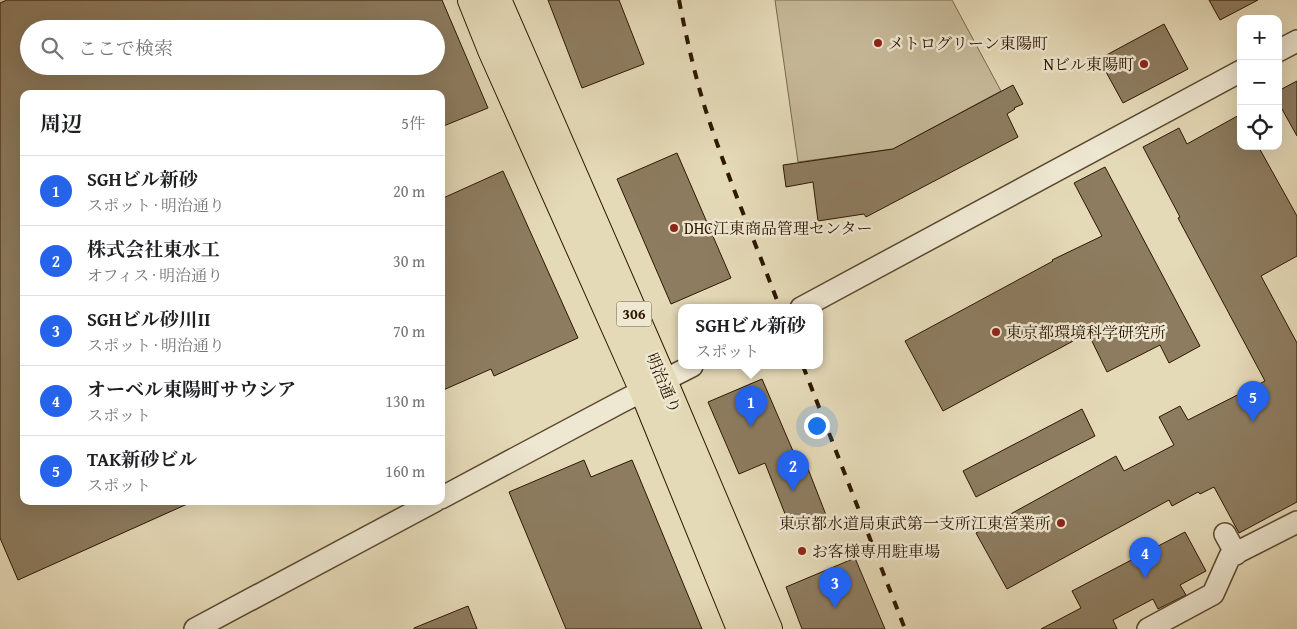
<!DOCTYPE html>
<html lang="ja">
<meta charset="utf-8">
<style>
:root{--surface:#fff;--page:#f6f6f6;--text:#202124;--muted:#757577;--line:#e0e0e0;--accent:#2563eb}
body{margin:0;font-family:"Gentium Book Plus","Noto Serif JP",serif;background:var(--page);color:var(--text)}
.controls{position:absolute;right:15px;top:15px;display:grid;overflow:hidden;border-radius:10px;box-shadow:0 5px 20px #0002}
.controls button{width:45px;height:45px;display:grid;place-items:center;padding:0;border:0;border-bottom:1px solid var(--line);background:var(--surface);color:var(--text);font:25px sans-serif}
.you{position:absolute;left:816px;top:425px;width:18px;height:18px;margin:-12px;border:4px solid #fff;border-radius:50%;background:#1a73e8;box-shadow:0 0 0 8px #1a73e833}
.badge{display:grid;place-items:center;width:32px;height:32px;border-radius:50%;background:var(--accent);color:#fff;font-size:16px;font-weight:700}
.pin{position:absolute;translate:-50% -41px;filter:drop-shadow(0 1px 2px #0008)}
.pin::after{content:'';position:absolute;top:26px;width:18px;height:15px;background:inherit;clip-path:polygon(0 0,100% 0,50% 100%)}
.popup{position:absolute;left:678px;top:304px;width:145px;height:65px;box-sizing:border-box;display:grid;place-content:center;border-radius:10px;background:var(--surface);filter:drop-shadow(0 1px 4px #0005);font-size:16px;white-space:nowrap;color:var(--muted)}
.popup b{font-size:19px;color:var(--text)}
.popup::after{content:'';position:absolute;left:50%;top:100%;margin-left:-10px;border:10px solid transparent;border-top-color:var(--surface)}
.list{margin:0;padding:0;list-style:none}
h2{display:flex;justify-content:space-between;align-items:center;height:65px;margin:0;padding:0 20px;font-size:21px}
h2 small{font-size:16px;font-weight:400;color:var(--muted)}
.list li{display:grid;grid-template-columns:32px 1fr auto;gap:15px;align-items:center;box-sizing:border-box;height:70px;padding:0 20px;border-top:1px solid var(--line)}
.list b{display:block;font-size:19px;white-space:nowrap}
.list p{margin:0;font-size:16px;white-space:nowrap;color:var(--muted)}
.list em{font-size:16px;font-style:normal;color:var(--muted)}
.icon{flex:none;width:28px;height:28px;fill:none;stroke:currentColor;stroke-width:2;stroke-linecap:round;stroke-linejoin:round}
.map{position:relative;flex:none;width:1297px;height:629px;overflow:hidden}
.search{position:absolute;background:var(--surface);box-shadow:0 5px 20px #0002;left:20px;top:20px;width:425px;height:55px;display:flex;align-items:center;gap:12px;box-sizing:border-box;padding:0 18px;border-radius:28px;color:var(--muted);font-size:19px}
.panel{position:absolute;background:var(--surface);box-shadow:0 5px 20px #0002;left:20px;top:90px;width:425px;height:415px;border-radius:10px}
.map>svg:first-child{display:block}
.green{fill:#c6b999;stroke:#7a684d}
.building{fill:#8d7c60;stroke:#2e1701;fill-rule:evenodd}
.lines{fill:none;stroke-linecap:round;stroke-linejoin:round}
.minor-casing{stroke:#5c482f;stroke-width:24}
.major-casing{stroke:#2e1701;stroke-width:30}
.minor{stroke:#eee7d1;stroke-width:21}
.major{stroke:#e5dab8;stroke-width:28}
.rail{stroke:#2e1701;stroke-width:4;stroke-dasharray:9 9;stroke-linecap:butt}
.poi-dot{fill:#8f2418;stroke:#eee7d1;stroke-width:2}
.labels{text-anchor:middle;stroke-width:5;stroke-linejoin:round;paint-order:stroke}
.shield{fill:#eee7d1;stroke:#68553f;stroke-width:1}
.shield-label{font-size:15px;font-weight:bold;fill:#2e1701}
.poi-label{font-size:16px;fill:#2e1701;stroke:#eee7d1;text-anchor:start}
.street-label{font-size:16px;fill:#2e1701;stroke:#eee7d1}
</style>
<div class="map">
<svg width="1297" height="629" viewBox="0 0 1297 629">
<rect width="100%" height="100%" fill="#e5dab8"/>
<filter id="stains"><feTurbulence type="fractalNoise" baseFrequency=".004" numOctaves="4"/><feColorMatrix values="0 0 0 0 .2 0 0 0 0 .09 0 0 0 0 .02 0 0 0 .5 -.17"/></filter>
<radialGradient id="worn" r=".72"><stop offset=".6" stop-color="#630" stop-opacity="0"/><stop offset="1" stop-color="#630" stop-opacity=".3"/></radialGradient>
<path class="green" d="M 775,0 L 952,0 L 1001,91 L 893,149 L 798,162 Z"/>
<path class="building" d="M 7,0 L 442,0 L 488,108 L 441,127 L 441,94 L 24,94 L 24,501 L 194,501 L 18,580 L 0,538 L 0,3 ZM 29,29 L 436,29 L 436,66 L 29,66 Z
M 548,0 L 619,0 L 644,64 L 582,88 Z
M 1209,0 L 1258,0 L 1220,20 Z
M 1164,24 L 1188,69 L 1123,103 L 1099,59 Z
M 1297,81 L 1297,136 L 1278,102 L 1278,91 Z
M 1013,85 L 1023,104 L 1014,108 L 1015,109 L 1007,114 L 1018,137 L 866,217 L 864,214 L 818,221 L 813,182 L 786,187 L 783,165 L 893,149 Z
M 1241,114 L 1241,146 L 1258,146 L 1297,216 L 1297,256 L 1261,276 L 1297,343 L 1297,502 L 1239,533 L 1214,487 L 1200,494 L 1198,492 L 1172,506 L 1169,500 L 1007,589 L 976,533 L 1116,456 L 1124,471 L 1174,445 L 1159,417 L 1180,406 L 1188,420 L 1265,381 L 1178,218 L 1180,217 L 1143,147 L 1179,128 L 1187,144 Z
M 677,153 L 731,278 L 671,304 L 617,179 Z
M 1105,167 L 1200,346 L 1169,363 L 1160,345 L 1107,372 L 1088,333 L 943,411 L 905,341 L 1053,261 L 1052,260 L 1102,236 L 1074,183 Z
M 503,171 L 578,338 L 494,376 L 491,369 L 441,391 L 441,199 Z
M 762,379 L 796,458 L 803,456 L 826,515 L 791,529 L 765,463 L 739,474 L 708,402 Z
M 1082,409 L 1095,436 L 976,497 L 963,471 Z
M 584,460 L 591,477 L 632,460 L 702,629 L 566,629 L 509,492 Z
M 1185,532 L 1206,571 L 1180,585 L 1186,595 L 1158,609 L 1153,599 L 1113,620 L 1117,629 L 1041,629 L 1081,608 L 1072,591 Z
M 855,558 L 885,629 L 802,629 L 786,587 Z
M 468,606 L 477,629 L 414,629 L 414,628 Z"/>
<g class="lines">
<g class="minor-casing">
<path id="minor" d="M 1278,51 L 1297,41
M 801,308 L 1241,71
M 441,498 L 621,402 L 692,366
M 1225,534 L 1236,554
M 195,629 L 435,501
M 1148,629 L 1213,594 L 1230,556 L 1297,522"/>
</g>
<g class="major-casing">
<path id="major" d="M 472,0 L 492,50 L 644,391 L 741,629
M 497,0 L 663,381 L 768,629"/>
</g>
<use href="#minor" class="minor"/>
<use href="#major" class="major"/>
<path class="rail" d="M 679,0 C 686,36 694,72 705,108 C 727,176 755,242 780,308
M 803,366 L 905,629"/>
</g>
<g class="poi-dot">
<circle cx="878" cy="43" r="5"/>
<circle cx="1144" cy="64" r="5"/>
<circle cx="674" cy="228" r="5"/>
<circle cx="996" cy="332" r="5"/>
<circle cx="1061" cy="523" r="5"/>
<circle cx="802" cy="551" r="5"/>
</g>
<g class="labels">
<rect class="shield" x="616.5" y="301.5" width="35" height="25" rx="4"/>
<g class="shield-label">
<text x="634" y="319">306</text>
</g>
<g class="poi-label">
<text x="888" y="49">メトログリーン東陽町</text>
<text x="1134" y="70" text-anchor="end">Nビル東陽町</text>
<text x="684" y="234">DHC江東商品管理センター</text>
<text x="1006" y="338">東京都環境科学研究所</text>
<text x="1051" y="529" text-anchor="end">東京都水道局東武第一支所江東営業所</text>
<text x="812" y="557">お客様専用駐車場</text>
</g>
<g class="street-label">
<text transform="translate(664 383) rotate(67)" y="6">明治通り</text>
</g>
</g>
<rect width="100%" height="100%" filter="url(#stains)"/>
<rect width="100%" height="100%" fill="url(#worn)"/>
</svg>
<div class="controls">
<button>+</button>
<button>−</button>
<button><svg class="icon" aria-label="locate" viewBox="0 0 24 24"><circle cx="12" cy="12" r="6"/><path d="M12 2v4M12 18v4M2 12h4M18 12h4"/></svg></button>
</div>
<div class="you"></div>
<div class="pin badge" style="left:751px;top:427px">1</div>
<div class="popup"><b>SGHビル新砂</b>スポット</div>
<div class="pin badge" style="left:793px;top:491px">2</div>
<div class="pin badge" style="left:835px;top:608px">3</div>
<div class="pin badge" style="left:1145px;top:578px">4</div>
<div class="pin badge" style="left:1253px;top:422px">5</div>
<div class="search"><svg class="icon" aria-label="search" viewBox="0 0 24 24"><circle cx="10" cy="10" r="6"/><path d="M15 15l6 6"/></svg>ここで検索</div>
<section class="panel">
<h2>周辺<small>5件</small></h2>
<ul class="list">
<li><span class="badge">1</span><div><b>SGHビル新砂</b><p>スポット · 明治通り</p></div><em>20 m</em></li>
<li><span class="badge">2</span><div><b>株式会社東水工</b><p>オフィス · 明治通り</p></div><em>30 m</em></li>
<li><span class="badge">3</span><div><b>SGHビル砂川Ⅱ</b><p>スポット · 明治通り</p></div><em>70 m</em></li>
<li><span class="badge">4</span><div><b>オーベル東陽町サウシア</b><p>スポット</p></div><em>130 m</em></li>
<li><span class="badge">5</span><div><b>TAK新砂ビル</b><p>スポット</p></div><em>160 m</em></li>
</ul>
</section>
</div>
